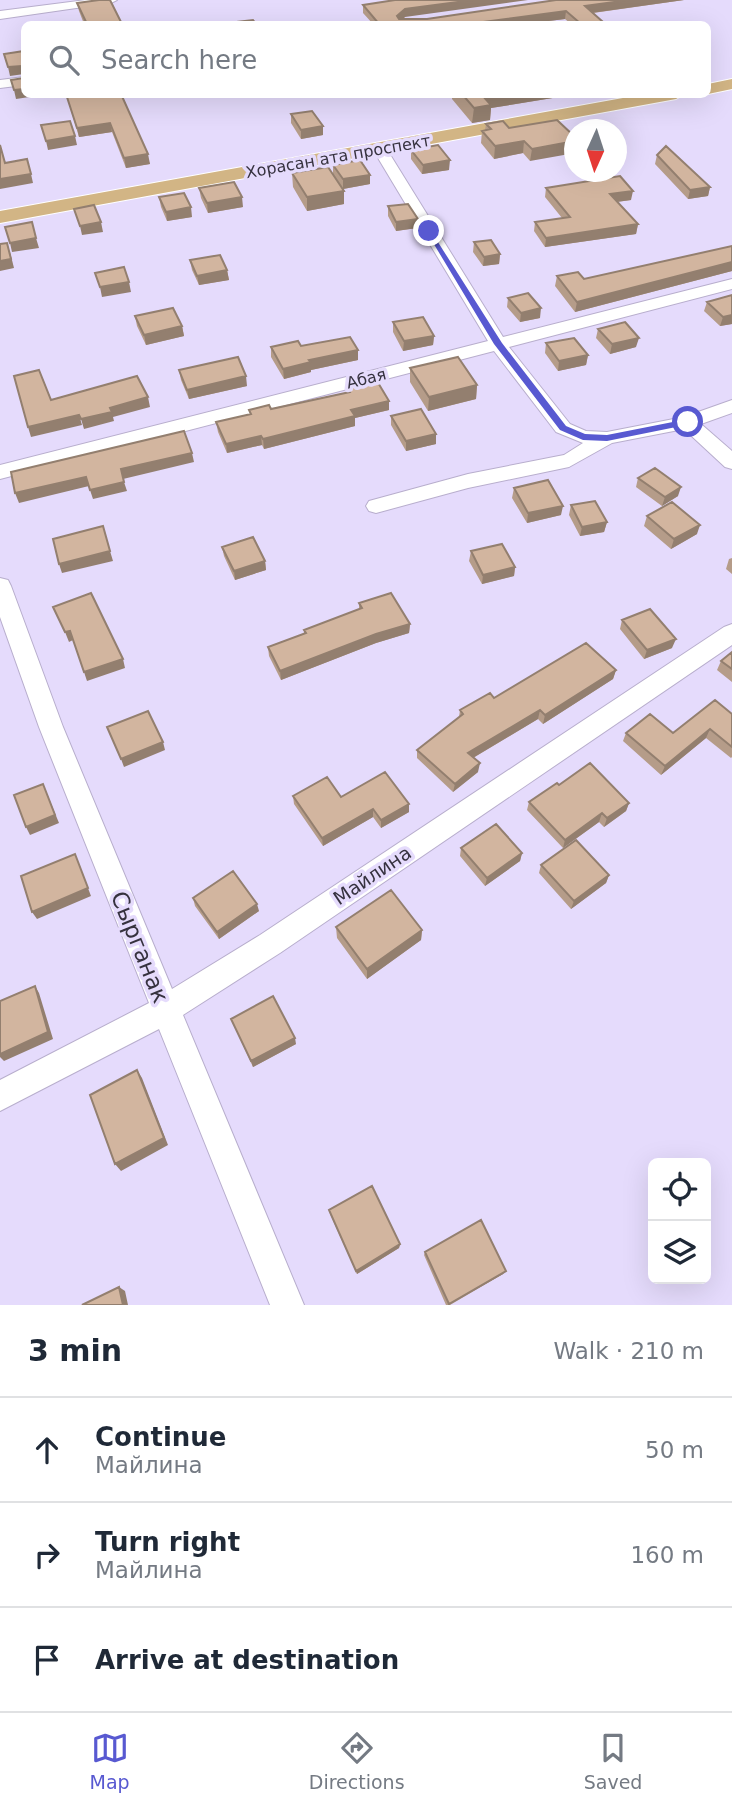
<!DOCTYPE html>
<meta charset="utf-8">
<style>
:root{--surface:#fff;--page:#f6f6f7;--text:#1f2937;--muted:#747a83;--line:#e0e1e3;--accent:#5859d1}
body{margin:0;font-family:"DejaVu Sans",sans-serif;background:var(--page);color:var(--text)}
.controls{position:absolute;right:21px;bottom:21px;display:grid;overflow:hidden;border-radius:10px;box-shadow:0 7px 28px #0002}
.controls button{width:63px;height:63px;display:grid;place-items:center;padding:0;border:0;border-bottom:2px solid var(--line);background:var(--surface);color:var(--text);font:35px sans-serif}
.compass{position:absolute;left:564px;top:119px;width:63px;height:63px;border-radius:50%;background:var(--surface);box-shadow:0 7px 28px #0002;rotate:183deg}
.stop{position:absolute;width:21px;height:21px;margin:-16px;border:5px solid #5859d1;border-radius:50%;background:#fff}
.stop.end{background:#5859d1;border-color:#fff;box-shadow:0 2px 7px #0008}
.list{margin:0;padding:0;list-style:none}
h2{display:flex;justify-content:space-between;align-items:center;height:91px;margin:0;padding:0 28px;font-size:30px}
h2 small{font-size:23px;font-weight:400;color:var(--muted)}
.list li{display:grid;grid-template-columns:46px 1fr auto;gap:21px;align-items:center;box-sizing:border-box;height:105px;padding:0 28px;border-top:2px solid var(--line)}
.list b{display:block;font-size:26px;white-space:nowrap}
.list p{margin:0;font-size:23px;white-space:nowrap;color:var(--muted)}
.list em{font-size:23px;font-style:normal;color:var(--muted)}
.icon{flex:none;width:38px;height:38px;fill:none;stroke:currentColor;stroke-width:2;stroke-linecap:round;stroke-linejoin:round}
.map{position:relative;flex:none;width:732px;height:1305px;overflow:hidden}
.search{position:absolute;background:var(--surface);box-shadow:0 7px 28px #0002;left:21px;right:21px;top:21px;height:77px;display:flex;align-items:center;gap:18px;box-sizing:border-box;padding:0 24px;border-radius:10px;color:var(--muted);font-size:26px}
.sheet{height:406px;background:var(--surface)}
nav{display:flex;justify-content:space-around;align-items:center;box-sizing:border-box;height:98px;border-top:2px solid var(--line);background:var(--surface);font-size:19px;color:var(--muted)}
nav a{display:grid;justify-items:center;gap:4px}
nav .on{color:var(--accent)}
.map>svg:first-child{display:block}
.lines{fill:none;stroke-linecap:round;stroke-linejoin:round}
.minor-casing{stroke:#b8aecd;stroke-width:2}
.major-casing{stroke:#fff;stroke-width:2}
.minor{fill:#fff;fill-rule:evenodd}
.major{fill:#d2b585;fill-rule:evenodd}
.wall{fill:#b59c89}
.shaded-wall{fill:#937f6f}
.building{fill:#d2b59f;stroke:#937f6f;stroke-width:2}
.route{fill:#5859d1}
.labels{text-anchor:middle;stroke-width:7;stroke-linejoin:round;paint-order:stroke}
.far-street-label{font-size:16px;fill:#36323f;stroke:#e5dbfc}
.street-label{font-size:19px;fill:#36323f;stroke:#e5dbfc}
.near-street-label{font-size:23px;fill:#36323f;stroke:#e5dbfc}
</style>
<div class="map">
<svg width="732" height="1305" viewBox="0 0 732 1305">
<rect width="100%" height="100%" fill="#e5dbfc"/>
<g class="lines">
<g class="minor-casing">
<path id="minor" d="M 86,0 L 117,0 L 111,3 L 0,19 L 0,11 Z
M 24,77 L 24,85 L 0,88 L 0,80 Z
M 379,144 L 386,148 L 503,337 L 732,279 L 732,289 L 509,347 L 570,424 L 586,431 L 607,432 L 684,417 L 732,400 L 732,413 L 701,424 L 732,451 L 732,469 L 725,467 L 684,429 L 612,443 L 569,467 L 468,488 L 376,513 L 369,511 L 366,506 L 369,501 L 468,474 L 564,455 L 583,443 L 556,432 L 494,351 L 0,479 L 0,465 L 488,341 L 372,148 Z
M 0,578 L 8,580 L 11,586 L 63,727 L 172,989 L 260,935 L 724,627 L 732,624 L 732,645 L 280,953 L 183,1015 L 304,1305 L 270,1305 L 159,1029 L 0,1111 L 0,1080 L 149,1003 L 39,727 L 0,617 Z"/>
</g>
<g class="major-casing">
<path id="major" d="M 732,79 L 732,89 L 708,94 L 708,84 Z
M 645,94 L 684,94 L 676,99 L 0,223 L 0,211 Z"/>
</g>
<use href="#minor" class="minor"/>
<use href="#major" class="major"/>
</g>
<path class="wall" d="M 556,0 L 684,0 L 593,13 L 603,22 L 602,24 L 571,24 L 565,19 L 524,24 L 373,24 L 363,13 L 363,5 L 405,17 L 403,19 L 427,19 Z
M 77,3 L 122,24 L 84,24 L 79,11 Z
M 66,94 L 121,94 L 150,164 L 126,168 L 112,132 L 79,137 Z
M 452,94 L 577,94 L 491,108 L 490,120 L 472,123 L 452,99 Z
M 291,114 L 323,126 L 323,135 L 301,139 L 291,123 Z
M 557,120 L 530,161 L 523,153 L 494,159 L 481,143 L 482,131 L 485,130 L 486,124 L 509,128 Z
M 411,150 L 449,170 L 422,174 L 411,159 Z
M 657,155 L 710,187 L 708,196 L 688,199 L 655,164 Z
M 333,165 L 370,184 L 343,189 L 333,174 Z
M 292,173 L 344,204 L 307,211 L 293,187 Z
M 199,188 L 243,207 L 208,213 L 201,198 Z
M 546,188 L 631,200 L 617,202 L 638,224 L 636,234 L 545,247 L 534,231 L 535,222 L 562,218 L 545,197 Z
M 159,197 L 192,217 L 167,221 L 161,207 Z
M 388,206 L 417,228 L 396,231 L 388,216 Z
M 474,242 L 500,254 L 499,264 L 483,266 L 473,252 Z
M 732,246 L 732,271 L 575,312 L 555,286 L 557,276 L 584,279 Z
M 190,260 L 227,270 L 229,280 L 199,285 L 192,270 Z
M 732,295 L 732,324 L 720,326 L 704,311 L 707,302 Z
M 508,298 L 540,318 L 520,322 L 507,307 Z
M 135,316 L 182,326 L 184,336 L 146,345 L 137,326 Z
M 393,322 L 434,336 L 433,345 L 403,351 L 393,332 Z
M 598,329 L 636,347 L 610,354 L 596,338 Z
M 546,343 L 588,355 L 586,365 L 558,371 L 545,353 Z
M 301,346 L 358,360 L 311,370 L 311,372 L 284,379 L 271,357 L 271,347 Z
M 410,368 L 477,385 L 476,399 L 428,411 L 410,382 Z
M 179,370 L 247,386 L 189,399 L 181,380 Z
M 348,387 L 389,410 L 355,418 L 355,426 L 264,449 L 262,445 L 227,453 L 218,432 L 216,422 L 250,414 L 249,410 L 271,409 L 348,392 Z
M 391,416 L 436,434 L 436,444 L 406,451 L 391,425 Z
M 638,478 L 678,496 L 662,506 L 636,487 Z
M 514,488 L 561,515 L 527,523 L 512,498 Z
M 571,505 L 607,522 L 604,532 L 580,536 L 569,515 Z
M 647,516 L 697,534 L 671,549 L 644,526 Z
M 222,547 L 265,561 L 266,570 L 235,580 L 224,556 Z
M 471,551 L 515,567 L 514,576 L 482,584 L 469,561 Z
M 732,558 L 732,574 L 726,569 L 729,559 Z
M 359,603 L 410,624 L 409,633 L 376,643 L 281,680 L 269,656 L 268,647 L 304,634 L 304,630 L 359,609 Z
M 622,620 L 672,648 L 644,659 L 620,629 Z
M 732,652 L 732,682 L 717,670 L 721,661 Z
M 616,670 L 613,679 L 543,724 L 538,719 L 473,758 L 478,772 L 453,792 L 417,758 L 417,750 L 459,717 L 460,710 L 494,698 Z
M 732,714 L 732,757 L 731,758 L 706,738 L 661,775 L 623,741 L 626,733 L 673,733 Z
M 559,785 L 629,803 L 626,811 L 604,827 L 599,822 L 563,848 L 527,810 L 529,802 Z
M 293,796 L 341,797 L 409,812 L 381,828 L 373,817 L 323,846 L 294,804 Z
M 461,848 L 522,853 L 520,861 L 485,886 L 460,856 Z
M 541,865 L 609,875 L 606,883 L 571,909 L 539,873 Z
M 193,898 L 259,911 L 219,939 L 195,906 Z
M 336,927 L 422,930 L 421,940 L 367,979 L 337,938 Z
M 231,1019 L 296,1044 L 253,1067 Z
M 329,1210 L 400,1244 L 399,1248 L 357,1274 L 330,1214 Z
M 425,1252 L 503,1274 L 450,1305 L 446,1305 L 424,1255 Z"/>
<path class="shaded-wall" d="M 473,0 L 528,0 L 405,17 L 396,24 L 397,16 L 405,9 Z
M 629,0 L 684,0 L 584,14 L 585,6 Z
M 566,11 L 565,19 L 524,24 L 468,24 Z
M 603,22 L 602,24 L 581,24 Z
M 22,66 L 24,74 L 10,76 L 8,67 Z
M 24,89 L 24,94 L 36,94 L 36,96 L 16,99 L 14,90 Z
M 486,94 L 577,94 L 491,108 L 490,120 L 472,123 L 474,108 L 482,95 Z
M 110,123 L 112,132 L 79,137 L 77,128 Z
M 323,126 L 323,135 L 301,139 L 301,130 Z
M 75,136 L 77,145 L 48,150 L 46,141 Z
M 524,141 L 523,153 L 494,159 L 495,146 Z
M 575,141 L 575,153 L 530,161 L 532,149 Z
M 148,154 L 150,164 L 126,168 L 124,158 Z
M 450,160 L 449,170 L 422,174 L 423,165 Z
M 31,174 L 33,183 L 0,189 L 0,179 Z
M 370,175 L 370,184 L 343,189 L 343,179 Z
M 710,187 L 708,196 L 688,199 L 690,190 Z
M 344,191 L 344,204 L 307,211 L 307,197 Z
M 633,191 L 631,200 L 608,203 L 610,194 Z
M 242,197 L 243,207 L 208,213 L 207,203 Z
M 191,207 L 192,217 L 167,221 L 166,212 Z
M 418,219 L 417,228 L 396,231 L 396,222 Z
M 101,222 L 103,232 L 82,235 L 80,226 Z
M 638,224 L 636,234 L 545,247 L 546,238 Z
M 36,238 L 39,248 L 12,252 L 10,243 Z
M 10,252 L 14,268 L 0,271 L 0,261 Z
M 500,254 L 499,264 L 483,266 L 484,257 Z
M 732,262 L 732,271 L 575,312 L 577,302 Z
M 227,270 L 229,280 L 199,285 L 197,276 Z
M 129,282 L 131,292 L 102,297 L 100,287 Z
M 541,308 L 540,318 L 520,322 L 521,313 Z
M 732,315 L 732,324 L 720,326 L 723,317 Z
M 182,326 L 184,336 L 146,345 L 144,335 Z
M 434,336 L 433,345 L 403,351 L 404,341 Z
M 639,338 L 636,347 L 610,354 L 612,344 Z
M 358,350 L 358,360 L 311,370 L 311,372 L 284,379 L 283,369 L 309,360 Z
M 588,355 L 586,365 L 558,371 L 559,361 Z
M 246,376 L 247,386 L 189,399 L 187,390 Z
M 477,385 L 476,399 L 428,411 L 429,397 Z
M 148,397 L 150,407 L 113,417 L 114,421 L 84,429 L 81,419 L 110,408 Z
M 389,401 L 389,410 L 355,418 L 355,426 L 264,449 L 263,439 L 351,410 Z
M 79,415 L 82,425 L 31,437 L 28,427 Z
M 436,434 L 436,444 L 406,451 L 406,441 Z
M 261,436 L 262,445 L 227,453 L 226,444 Z
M 192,453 L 194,462 L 123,479 L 121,469 Z
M 86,477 L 89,486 L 19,503 L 15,493 Z
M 124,482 L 127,491 L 93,499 L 90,490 Z
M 681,487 L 678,496 L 662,506 L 665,497 Z
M 563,506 L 561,515 L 527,523 L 528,513 Z
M 607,522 L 604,532 L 580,536 L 582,527 Z
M 700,525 L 697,534 L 671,549 L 674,539 Z
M 110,551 L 113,561 L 62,573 L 59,564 Z
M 265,561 L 266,570 L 235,580 L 234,571 Z
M 515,567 L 514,576 L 482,584 L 483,575 Z
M 410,624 L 409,633 L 376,643 L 281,680 L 280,671 L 376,634 Z
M 70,631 L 73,640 L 69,642 L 65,632 Z
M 676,639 L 672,648 L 644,659 L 647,650 Z
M 123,659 L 125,668 L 87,681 L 84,672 Z
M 616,670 L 613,679 L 543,724 L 545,715 Z
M 540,710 L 538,719 L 466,762 L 468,753 Z
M 710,729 L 706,738 L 661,775 L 665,766 Z
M 163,742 L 165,750 L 124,767 L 121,759 Z
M 480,763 L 478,772 L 453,792 L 455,784 Z
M 43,784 L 59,823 L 30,835 L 26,827 Z
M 629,803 L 626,811 L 604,827 L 607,818 Z
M 409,804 L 409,812 L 381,828 L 381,820 Z
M 373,809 L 373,817 L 323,846 L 322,838 Z
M 602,813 L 599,822 L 563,848 L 565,840 Z
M 522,853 L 520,861 L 485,886 L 487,878 Z
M 75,854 L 91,896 L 37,919 L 32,912 Z
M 609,875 L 606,883 L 571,909 L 574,901 Z
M 257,904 L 259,911 L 219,939 L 217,932 Z
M 422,930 L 421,940 L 367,979 L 367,969 Z
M 35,986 L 39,993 L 53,1039 L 4,1061 L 0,1057 L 0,1054 Z
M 295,1038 L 296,1044 L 253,1067 L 251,1061 Z
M 137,1070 L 142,1078 L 168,1145 L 121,1171 L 115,1164 Z
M 400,1244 L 399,1248 L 357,1274 L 356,1271 Z
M 506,1271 L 503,1274 L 448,1305 L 449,1304 Z
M 119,1287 L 125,1291 L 128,1305 L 123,1305 Z"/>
<path class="building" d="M 99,0 L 110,0 L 122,24 L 87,24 L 77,3 Z
M 395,0 L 473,0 L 405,9 L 397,16 L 399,19 L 427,19 L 556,0 L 629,0 L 585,6 L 603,22 L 581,24 L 566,11 L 468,24 L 379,24 L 363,5 Z
M 253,20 L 256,24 L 219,24 Z
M 24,51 L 24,89 L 14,90 L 11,80 L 24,78 L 24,68 L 22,66 L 8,67 L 4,54 Z
M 66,94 L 121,94 L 148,154 L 124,158 L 110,123 L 77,128 Z
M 462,94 L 486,94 L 482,95 L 491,105 L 474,108 Z
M 312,111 L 323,126 L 301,130 L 291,114 Z
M 557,120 L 575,137 L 575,141 L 532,149 L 524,141 L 495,146 L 482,131 L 491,129 L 486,124 L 503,121 L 509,128 Z
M 70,121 L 75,136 L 46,141 L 41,125 Z
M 0,145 L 5,163 L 27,159 L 31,174 L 0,179 Z
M 438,145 L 450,160 L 423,165 L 411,150 Z
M 666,146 L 710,187 L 690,190 L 657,155 Z
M 360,160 L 370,175 L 343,179 L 333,165 Z
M 328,167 L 344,191 L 307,197 L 292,173 Z
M 620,176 L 633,191 L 610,194 L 638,224 L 546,238 L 535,222 L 570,217 L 546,188 Z
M 234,182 L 242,197 L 207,203 L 199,188 Z
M 184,193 L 191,207 L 166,212 L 159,197 Z
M 408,204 L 418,219 L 396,222 L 388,206 Z
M 94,205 L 101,222 L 80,226 L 74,209 Z
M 32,222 L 36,238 L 10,243 L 5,227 Z
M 491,240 L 500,254 L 484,257 L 474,242 Z
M 7,243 L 11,259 L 0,261 L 0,244 Z
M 732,246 L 732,262 L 577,302 L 557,276 L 578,272 L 584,279 Z
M 220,255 L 227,270 L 197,276 L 190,260 Z
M 124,267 L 129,282 L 100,287 L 95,273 Z
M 528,293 L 541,308 L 521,313 L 508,298 Z
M 732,295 L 732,315 L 723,317 L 707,302 Z
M 173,308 L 182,326 L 144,335 L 135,316 Z
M 423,317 L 434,336 L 404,341 L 393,322 Z
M 625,322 L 639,338 L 612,344 L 598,329 Z
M 350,337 L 358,350 L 309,360 L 311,362 L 283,369 L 271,347 L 298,341 L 301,346 Z
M 574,338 L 588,355 L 559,361 L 546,343 Z
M 238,357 L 246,376 L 187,390 L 179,370 Z
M 458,357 L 477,385 L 429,397 L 410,368 Z
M 39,370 L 51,400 L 137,376 L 148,397 L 110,408 L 112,412 L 81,419 L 79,415 L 28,427 L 14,376 Z
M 377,381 L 389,401 L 351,410 L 355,416 L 263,439 L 261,436 L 226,444 L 216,422 L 251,414 L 249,410 L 269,405 L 271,409 L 350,392 L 348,387 Z
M 421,409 L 436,434 L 406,441 L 391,416 Z
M 184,431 L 192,453 L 121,469 L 124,482 L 90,490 L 86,477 L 15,493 L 11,472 Z
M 655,468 L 681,487 L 665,497 L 638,478 Z
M 548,480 L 563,506 L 528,513 L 514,488 Z
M 595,501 L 607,522 L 582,527 L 571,505 Z
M 672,502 L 700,525 L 674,539 L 647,516 Z
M 103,526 L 110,551 L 59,564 L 53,539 Z
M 253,537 L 265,561 L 234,571 L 222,547 Z
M 502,544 L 515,567 L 483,575 L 471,551 Z
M 91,593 L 123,659 L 84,672 L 70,631 L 65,632 L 53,607 Z
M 391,593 L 410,624 L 376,634 L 280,671 L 268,647 L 306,633 L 304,630 L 362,608 L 359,603 Z
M 650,609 L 676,639 L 647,650 L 622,620 Z
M 586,643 L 616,670 L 545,715 L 540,710 L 468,753 L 480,763 L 455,784 L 417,750 L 463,714 L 460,710 L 490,693 L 494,698 Z
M 732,652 L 732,669 L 721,661 Z
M 715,700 L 732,714 L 732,747 L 710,729 L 665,766 L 626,733 L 650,714 L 673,733 Z
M 148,711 L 163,742 L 121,759 L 107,727 Z
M 590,763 L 629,803 L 607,818 L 602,813 L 565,840 L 529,802 L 557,783 L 559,785 Z
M 385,772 L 409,804 L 381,820 L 373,809 L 322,838 L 293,796 L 327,777 L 341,797 Z
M 43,784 L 55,815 L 26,827 L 14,795 Z
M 496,824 L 522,853 L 487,878 L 461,848 Z
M 576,840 L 609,875 L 574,901 L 541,865 Z
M 75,854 L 88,888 L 32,912 L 21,876 Z
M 233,871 L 257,904 L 217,932 L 193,898 Z
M 391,890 L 422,930 L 367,969 L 336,927 Z
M 35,986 L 48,1032 L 0,1054 L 0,1001 Z
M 273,996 L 295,1038 L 251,1061 L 231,1019 Z
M 137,1070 L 164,1138 L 115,1164 L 90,1095 Z
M 372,1186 L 400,1244 L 356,1271 L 329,1210 Z
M 481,1220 L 506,1271 L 449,1304 L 425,1252 Z
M 119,1287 L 123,1305 L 82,1305 Z"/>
<path class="route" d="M 429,228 L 502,343 L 566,426 L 585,434 L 607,435 L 688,419 L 692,422 L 691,424 L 607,441 L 583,440 L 560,430 L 494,344 L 426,231 Z"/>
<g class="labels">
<g class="far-street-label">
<text transform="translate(338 156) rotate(-10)" y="6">Хорасан ата проспект</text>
<text transform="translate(366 378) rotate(-14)" y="6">Абая</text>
</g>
<g class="street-label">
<text transform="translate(372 875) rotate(-34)" y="7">Майлина</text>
</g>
<g class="near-street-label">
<text transform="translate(140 947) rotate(68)" y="8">Сырганак</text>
</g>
</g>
</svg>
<div class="controls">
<button><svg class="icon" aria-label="locate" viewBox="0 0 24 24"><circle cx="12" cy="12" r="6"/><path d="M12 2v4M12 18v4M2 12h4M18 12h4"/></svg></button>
<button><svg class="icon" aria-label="layers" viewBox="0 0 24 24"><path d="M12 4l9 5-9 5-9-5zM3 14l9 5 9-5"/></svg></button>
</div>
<svg class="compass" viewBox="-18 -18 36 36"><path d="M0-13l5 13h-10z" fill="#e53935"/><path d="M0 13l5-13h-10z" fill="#747a83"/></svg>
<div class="stop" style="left:688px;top:422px"></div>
<div class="stop end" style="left:429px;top:231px"></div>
<div class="search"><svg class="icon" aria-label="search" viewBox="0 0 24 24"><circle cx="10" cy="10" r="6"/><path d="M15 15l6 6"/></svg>Search here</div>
</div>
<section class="sheet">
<h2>3 min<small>Walk · 210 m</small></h2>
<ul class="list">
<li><svg class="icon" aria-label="ahead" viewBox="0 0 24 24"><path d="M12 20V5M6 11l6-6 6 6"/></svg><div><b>Continue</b><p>Майлина</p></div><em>50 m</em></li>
<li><svg class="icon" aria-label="right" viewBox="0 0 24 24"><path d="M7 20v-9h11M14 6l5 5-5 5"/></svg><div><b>Turn right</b><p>Майлина</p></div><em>160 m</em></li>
<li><svg class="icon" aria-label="arrive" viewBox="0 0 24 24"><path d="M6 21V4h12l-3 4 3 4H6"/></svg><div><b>Arrive at destination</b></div></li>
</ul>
</section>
<nav>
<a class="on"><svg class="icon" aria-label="map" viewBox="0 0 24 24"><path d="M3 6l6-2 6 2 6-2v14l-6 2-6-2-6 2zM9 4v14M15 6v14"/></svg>Map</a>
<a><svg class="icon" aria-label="directions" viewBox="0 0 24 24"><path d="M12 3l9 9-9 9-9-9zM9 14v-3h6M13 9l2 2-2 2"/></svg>Directions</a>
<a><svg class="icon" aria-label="saved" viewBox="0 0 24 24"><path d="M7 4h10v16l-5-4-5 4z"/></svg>Saved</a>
</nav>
